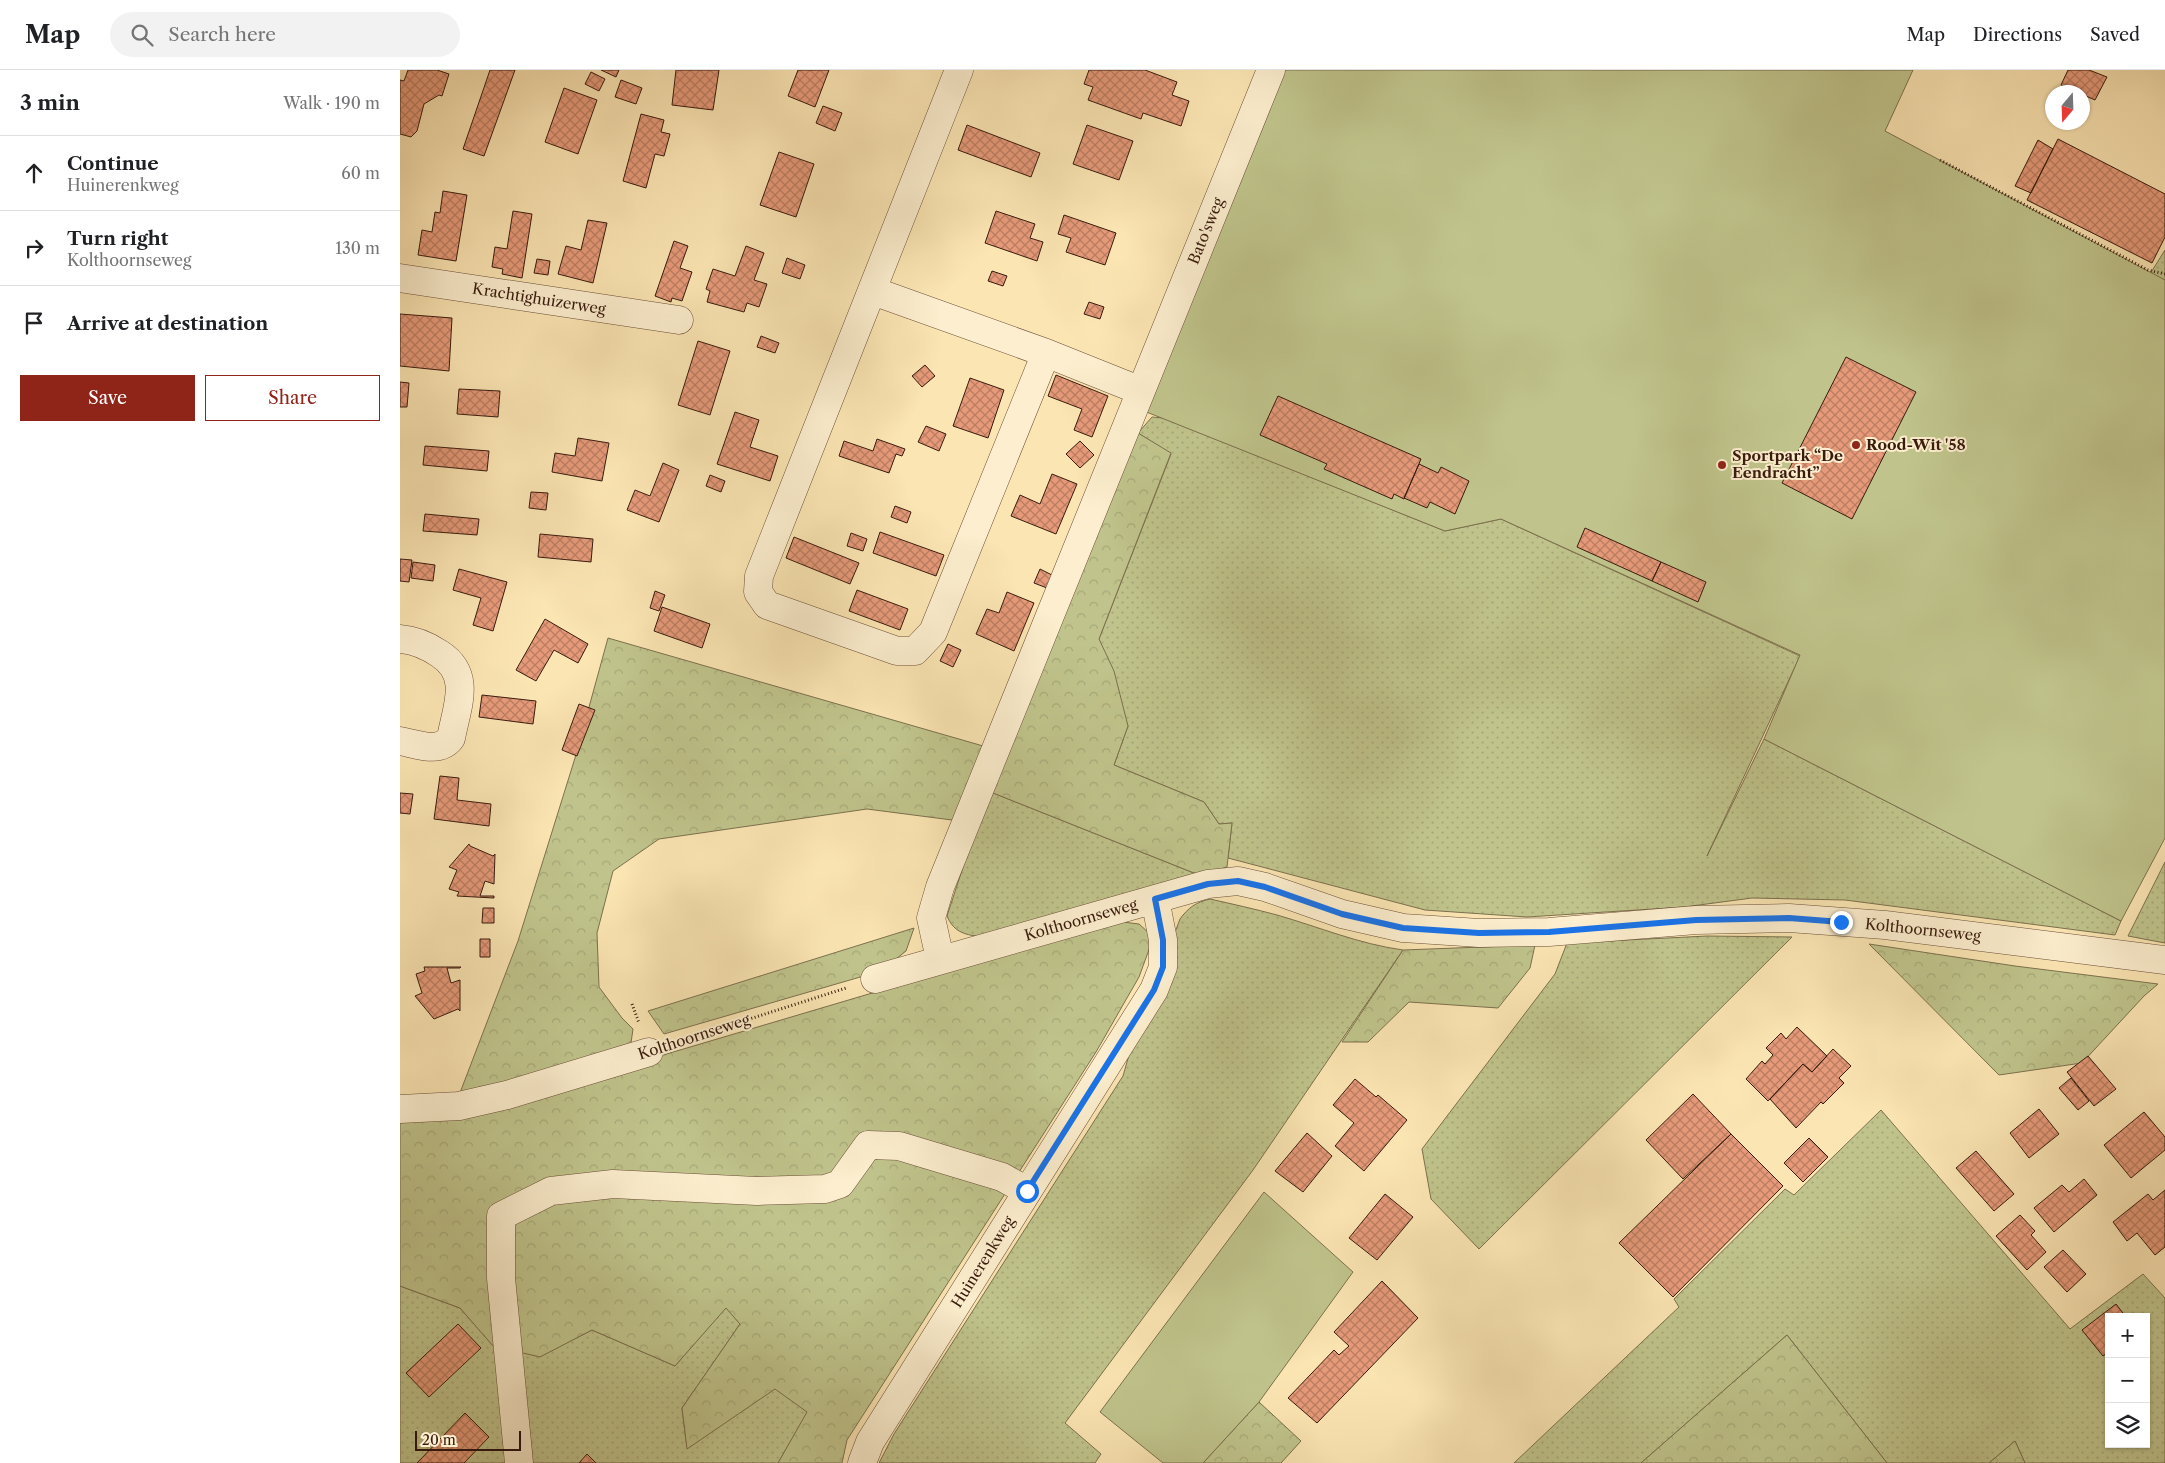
<!DOCTYPE html>
<meta charset="utf-8">
<style>
:root{--surface:#fff;--page:#f2f2f2;--text:#202124;--muted:#757577;--line:#e0e0e0;--accent:#8f2418}
body{margin:0;font-family:"Libre Caslon Text",serif;background:var(--page);color:var(--text)}
.controls{position:absolute;right:15px;bottom:15px;display:grid;overflow:hidden;border-radius:0px;box-shadow:0 1px 4px #0004}
.controls button{width:45px;height:45px;display:grid;place-items:center;padding:0;border:0;border-bottom:1px solid var(--line);background:var(--surface);color:var(--text);font:25px sans-serif}
.compass{position:absolute;left:1645px;top:15px;width:45px;height:45px;border-radius:50%;background:var(--surface);box-shadow:0 1px 4px #0004;rotate:199deg}
.scale{position:absolute;left:15px;bottom:12px;width:106px;box-sizing:border-box;padding-left:5px;border:2px solid #391b0e;border-top:0;font-size:14px;line-height:18px;white-space:nowrap;color:#391b0e;-webkit-text-stroke:4px #fceece;paint-order:stroke}
.stop{position:absolute;width:15px;height:15px;margin:-11px;border:4px solid #1a73e8;border-radius:50%;background:#fff}
.stop.end{background:#1a73e8;border-color:#fff;box-shadow:0 1px 5px #0008}
.list{margin:0;padding:0;list-style:none}
h2{display:flex;justify-content:space-between;align-items:center;height:65px;margin:0;padding:0 20px;font-size:21px}
h2 small{font-size:16px;font-weight:400;color:var(--muted)}
.list li{display:grid;grid-template-columns:32px 1fr auto;gap:15px;align-items:center;box-sizing:border-box;height:75px;padding:0 20px;border-top:1px solid var(--line)}
.list b{display:block;font-size:19px;white-space:nowrap}
.list p{margin:0;font-size:16px;white-space:nowrap;color:var(--muted)}
.list em{font-size:16px;font-style:normal;color:var(--muted)}
.actions{display:flex;gap:10px;padding:15px 20px}
.actions a{flex:1;padding:11px 0;border:1px solid var(--accent);border-radius:0px;text-align:center;font-size:18px;color:var(--accent)}
.actions .main{background:var(--accent);color:#fff}
.icon{flex:none;width:28px;height:28px;fill:none;stroke:currentColor;stroke-width:2;stroke-linecap:round;stroke-linejoin:round}
.map{position:relative;flex:none;width:1765px;height:1393px;overflow:hidden}
header{display:flex;align-items:center;gap:30px;box-sizing:border-box;height:70px;padding:0 25px;background:var(--surface);border-bottom:1px solid var(--line)}
header strong{font-size:24px}
nav{display:flex;gap:28px;margin-inline-start:auto;font-size:18px}
.search{width:350px;height:45px;background:var(--page);display:flex;align-items:center;gap:12px;box-sizing:border-box;padding:0 18px;border-radius:28px;color:var(--muted);font-size:19px}
main{display:flex}
aside{flex:1;background:var(--surface)}
.map>svg:first-child{display:block}
.grass{fill:url(#grass-dots);stroke:#7c704d;fill-rule:evenodd}
.forest{fill:url(#forest-crowns);stroke:#7c704d}
.pitch{fill:#c0c48c;stroke:#7c704d}
.building{fill:url(#building-cross-hatch);stroke:#391b0e}
.lines{fill:none;stroke-linecap:round;stroke-linejoin:round}
.minor-casing{stroke:#6a4e37;stroke-width:29}
.path{stroke:#391b0e;stroke-width:3;stroke-dasharray:1 2.5;stroke-linecap:butt}
.minor{stroke:#fceece;stroke-width:28}
.route{stroke:#1a73e8;stroke-width:6}
.poi-dot{fill:#8f2418;stroke:#fceece;stroke-width:2}
.labels{text-anchor:middle;stroke-width:4;stroke-linejoin:round;paint-order:stroke}
.street-label{font-size:15px;fill:#391b0e;stroke:#fceece}
.poi-label{font-size:15px;font-weight:bold;fill:#391b0e;stroke:#fceece;text-anchor:start}
</style>
<header>
<strong>Map</strong>
<div class="search"><svg class="icon" aria-label="search" viewBox="0 0 24 24"><circle cx="10" cy="10" r="6"/><path d="M15 15l6 6"/></svg>Search here</div>
<nav><a>Map</a><a>Directions</a><a>Saved</a></nav>
</header>
<main>
<aside>
<h2>3 min<small>Walk · 190 m</small></h2>
<ul class="list">
<li><svg class="icon" aria-label="ahead" viewBox="0 0 24 24"><path d="M12 20V5M6 11l6-6 6 6"/></svg><div><b>Continue</b><p>Huinerenkweg</p></div><em>60 m</em></li>
<li><svg class="icon" aria-label="right" viewBox="0 0 24 24"><path d="M7 20v-9h11M14 6l5 5-5 5"/></svg><div><b>Turn right</b><p>Kolthoornseweg</p></div><em>130 m</em></li>
<li><svg class="icon" aria-label="arrive" viewBox="0 0 24 24"><path d="M6 21V4h12l-3 4 3 4H6"/></svg><div><b>Arrive at destination</b></div></li>
</ul>
<div class="actions"><a class="main">Save</a><a>Share</a></div>
</aside>
<div class="map">
<svg width="1765" height="1393" viewBox="0 0 1765 1393">
<defs>
<pattern id="grass-dots" width="8" height="8" patternUnits="userSpaceOnUse" patternTransform="scale(1.25)"><rect width="8" height="8" fill="#c0c48c"/><path d="M2 2h.1M6 6h.1" fill="none" stroke="#a6a878" stroke-width="1.8" stroke-linecap="round"/></pattern>
<pattern id="forest-crowns" width="20" height="18" patternUnits="userSpaceOnUse" patternTransform="scale(1.25)"><rect width="20" height="18" fill="#c0c48c"/><path d="M2 6a3 3 0 1 1 6 0M12 15a3 3 0 1 1 6 0" fill="none" stroke="#a6a878"/></pattern>
<pattern id="building-cross-hatch" width="8" height="8" patternUnits="userSpaceOnUse" patternTransform="scale(1.25)"><rect width="8" height="8" fill="#e69a79"/><path d="M0 0l8 8M0 8l8-8" fill="none" stroke="#bb7d62"/></pattern>
</defs>
<rect width="100%" height="100%" fill="#fbe5b3"/>
<filter id="stains"><feTurbulence type="fractalNoise" baseFrequency=".004" numOctaves="4"/><feColorMatrix values="0 0 0 0 .2 0 0 0 0 .09 0 0 0 0 .02 0 0 0 .5 -.17"/></filter>
<radialGradient id="worn" r=".72"><stop offset=".6" stop-color="#630" stop-opacity="0"/><stop offset="1" stop-color="#630" stop-opacity=".3"/></radialGradient>
<path class="grass" d="M 1765,180 L 1765,212 L 1750,204 Z
M 752,347 L 764,348 L 1045,461 L 1101,449 L 1400,586 L 1307,786 L 1364,669 L 1721,851 L 1715,865 L 1445,830 L 1352,828 L 1284,837 L 1127,847 L 1025,840 L 828,788 L 832,753 L 819,754 L 804,732 L 714,695 L 728,656 L 699,569 L 771,384 L 738,363 Z
M 588,721 L 799,805 L 583,867 C 566,865 554,863 547,846 Z
M 1765,792 L 1765,873 L 1728,866 Z
M 810,829 C 832,834 855,839 877,845 C 919,857 959,874 1003,880 L 853,1100 L 665,1353 L 701,1384 L 695,1393 L 479,1393 L 494,1364 L 723,1006 L 731,978 L 780,849 C 788,838 796,832 810,829 Z
M 1307,866 L 1392,867 L 1079,1179 L 1031,1129 L 1022,1079 L 1155,904 L 1167,873 Z
M 1481,1040 L 1670,1259 L 1743,1204 L 1765,1228 L 1765,1393 L 1625,1393 L 1615,1371 L 1589,1393 L 1487,1393 L 1387,1265 L 1241,1393 L 1114,1393 L 1279,1237 L 1274,1229 L 1385,1119 L 1394,1125 ZM 1709,1247 L 1746,1247 L 1746,1374 L 1709,1374 Z
M 0,1216 L 60,1238 L 94,1276 L 140,1286 L 192,1260 L 275,1296 L 326,1237 L 340,1254 L 282,1338 L 287,1378 L 375,1318 L 408,1342 L 378,1393 L 0,1393 Z"/>
<path class="forest" d="M 738,363 L 771,383 L 699,569 L 714,601 L 728,656 L 714,695 L 804,732 L 819,754 L 832,753 L 827,797 L 799,805 L 588,721 L 552,750 L 467,739 L 259,769 L 213,801 L 197,863 L 199,917 L 222,948 L 233,959 L 231,973 L 58,1028 L 118,871 L 175,688 L 208,568 L 604,682 Z
M 715,851 L 739,854 L 749,863 L 750,877 L 739,907 L 696,982 L 447,1370 L 442,1393 L 378,1393 L 407,1342 L 375,1319 L 287,1379 L 282,1338 L 340,1254 L 326,1238 L 275,1296 L 192,1260 L 140,1287 L 93,1276 L 60,1238 L 0,1216 L 0,1048 L 162,1015 Z
M 514,858 L 506,881 L 481,901 L 264,964 L 248,941 Z
M 1469,874 L 1615,896 L 1758,914 L 1744,926 L 1682,993 L 1599,1005 Z
M 1135,875 L 1130,898 L 1098,938 L 1009,932 L 968,972 L 942,972 L 1003,880 Z
M 1387,1265 L 1487,1393 L 1241,1393 Z
M 859,1332 L 901,1371 L 881,1393 L 803,1393 Z
M 1615,1371 L 1625,1393 L 1589,1393 Z"/>
<path class="pitch" d="M 884,0 L 1513,0 L 1485,61 L 1765,210 L 1765,768 L 1721,851 L 1364,669 L 1400,585 L 1101,449 L 1045,461 L 744,341 Z
M 864,1122 L 953,1202 L 859,1332 L 803,1393 L 763,1393 L 700,1342 Z"/>
<path class="building" d="M 8,0 L 37,0 L 49,4 L 42,26 L 39,25 L 24,34 L 17,61 L 11,67 L 0,64 L 0,10 L 4,11 Z
M 90,0 L 115,0 L 84,86 L 63,79 Z
M 201,0 L 219,0 L 216,7 Z
M 276,0 L 319,0 L 313,40 L 272,35 Z
M 398,0 L 429,0 L 415,37 L 388,26 Z
M 689,0 L 745,0 L 777,12 L 772,25 L 789,31 L 781,56 L 743,43 L 741,49 L 688,30 L 693,17 L 684,14 Z
M 1668,0 L 1689,0 L 1707,7 L 1695,30 L 1661,15 Z
M 191,2 L 205,9 L 199,21 L 185,14 Z
M 221,10 L 242,18 L 236,34 L 215,27 Z
M 164,18 L 197,30 L 178,84 L 145,72 Z
M 423,36 L 442,43 L 435,61 L 416,53 Z
M 241,44 L 264,50 L 261,62 L 270,64 L 264,86 L 255,84 L 246,118 L 223,111 Z
M 567,55 L 640,83 L 631,107 L 558,80 Z
M 687,55 L 733,71 L 719,110 L 673,94 Z
M 1658,69 L 1765,124 L 1765,167 L 1752,193 L 1627,130 Z
M 1638,70 L 1653,79 L 1631,123 L 1615,116 Z
M 379,82 L 414,94 L 396,147 L 360,135 Z
M 43,121 L 67,125 L 56,191 L 18,185 L 22,160 L 32,162 L 35,142 L 40,143 Z
M 113,141 L 132,144 L 122,208 L 102,204 L 103,199 L 92,197 L 95,177 L 107,179 Z
M 596,141 L 635,154 L 630,168 L 643,172 L 637,191 L 585,173 Z
M 664,145 L 716,163 L 705,195 L 666,182 L 671,168 L 658,164 Z
M 188,150 L 207,153 L 193,213 L 158,204 L 166,176 L 181,180 Z
M 274,171 L 288,176 L 280,198 L 292,202 L 282,231 L 272,228 L 271,232 L 255,226 Z
M 346,176 L 364,183 L 354,210 L 367,214 L 359,237 L 347,233 L 344,242 L 307,232 L 310,221 L 306,219 L 313,199 L 335,206 Z
M 387,188 L 405,195 L 400,209 L 382,203 Z
M 137,189 L 150,191 L 148,205 L 134,203 Z
M 592,201 L 607,206 L 603,216 L 588,211 Z
M 689,232 L 704,237 L 700,249 L 684,244 Z
M 0,244 L 52,248 L 49,301 L 0,296 Z
M 361,266 L 379,273 L 375,283 L 357,277 Z
M 298,271 L 330,281 L 310,345 L 278,335 Z
M 1446,287 L 1516,322 L 1452,449 L 1382,413 Z
M 525,295 L 535,306 L 522,317 L 512,306 Z
M 656,305 L 708,326 L 692,367 L 674,360 L 682,339 L 648,326 Z
M 570,308 L 604,320 L 588,368 L 553,356 Z
M 0,312 L 9,313 L 7,337 L 0,337 Z
M 59,319 L 100,321 L 98,347 L 57,344 Z
M 878,326 L 1021,389 L 1004,429 L 994,424 L 992,429 L 924,399 L 927,394 L 860,365 Z
M 335,342 L 359,350 L 350,377 L 378,386 L 370,411 L 317,394 Z
M 526,356 L 546,364 L 539,381 L 518,372 Z
M 178,368 L 209,373 L 202,411 L 152,402 L 155,383 L 175,386 Z
M 477,369 L 505,379 L 502,386 L 496,384 L 489,403 L 439,386 L 444,371 L 473,381 Z
M 680,371 L 694,385 L 680,398 L 666,384 Z
M 25,376 L 89,381 L 87,401 L 23,395 Z
M 263,393 L 279,400 L 259,452 L 227,440 L 235,420 L 250,426 Z
M 1019,394 L 1038,403 L 1041,397 L 1069,411 L 1055,444 L 1030,432 L 1027,438 L 1004,428 Z
M 652,404 L 677,414 L 656,464 L 611,446 L 620,425 L 640,434 Z
M 310,405 L 325,411 L 321,422 L 306,416 Z
M 131,422 L 148,423 L 146,440 L 129,438 Z
M 495,436 L 511,442 L 507,453 L 491,447 Z
M 25,444 L 79,449 L 77,465 L 23,461 Z
M 1185,458 L 1261,492 L 1252,511 L 1177,477 Z
M 480,462 L 544,485 L 536,506 L 473,483 Z
M 451,463 L 467,469 L 463,481 L 447,476 Z
M 140,464 L 193,469 L 191,492 L 138,487 Z
M 394,467 L 459,493 L 450,514 L 386,488 Z
M 0,489 L 12,490 L 9,512 L 0,511 Z
M 13,492 L 35,495 L 33,511 L 11,508 Z
M 1261,492 L 1306,512 L 1298,532 L 1252,511 Z
M 59,499 L 107,512 L 93,561 L 73,555 L 81,528 L 53,520 Z
M 640,499 L 652,505 L 647,518 L 634,513 Z
M 457,520 L 508,539 L 500,560 L 449,541 Z
M 255,521 L 265,525 L 259,541 L 250,538 Z
M 607,522 L 634,533 L 614,581 L 576,564 L 587,539 L 599,543 Z
M 262,537 L 310,554 L 302,578 L 254,561 Z
M 145,549 L 188,574 L 178,593 L 154,580 L 136,611 L 116,600 Z
M 548,574 L 561,580 L 553,597 L 540,591 Z
M 82,625 L 136,631 L 133,654 L 79,647 Z
M 179,634 L 195,640 L 177,686 L 162,680 Z
M 40,706 L 59,708 L 57,730 L 91,734 L 89,756 L 34,749 Z
M 0,723 L 13,724 L 10,744 L 0,743 Z
M 69,774 L 70,776 L 93,786 L 95,784 L 94,814 L 85,811 L 80,826 L 94,826 L 94,828 L 57,826 L 59,822 L 49,819 L 57,800 L 49,797 Z
M 83,838 L 94,838 L 94,853 L 82,853 Z
M 80,869 L 90,869 L 90,887 L 80,887 Z
M 24,897 L 61,897 L 60,898 L 47,898 L 51,913 L 60,910 L 60,941 L 58,939 L 34,949 L 15,926 L 22,923 L 16,904 L 25,901 Z
M 1397,957 L 1427,986 L 1412,1002 L 1403,994 L 1368,1031 L 1346,1009 L 1362,991 L 1365,994 L 1373,985 L 1366,978 L 1381,963 L 1386,969 Z
M 1433,979 L 1451,996 L 1439,1008 L 1444,1013 L 1423,1034 L 1421,1032 L 1396,1058 L 1370,1029 L 1403,994 L 1412,1002 Z
M 1688,986 L 1716,1019 L 1694,1036 L 1667,1002 Z
M 1671,1008 L 1689,1031 L 1678,1040 L 1659,1018 Z
M 955,1009 L 976,1027 L 978,1025 L 1007,1050 L 964,1101 L 935,1076 L 954,1053 L 933,1035 Z
M 1293,1024 L 1331,1064 L 1283,1109 L 1246,1070 Z
M 1639,1039 L 1659,1064 L 1629,1088 L 1610,1063 Z
M 1744,1042 L 1765,1067 L 1765,1080 L 1731,1108 L 1704,1075 Z
M 907,1063 L 932,1086 L 903,1122 L 875,1101 Z
M 1331,1064 L 1383,1116 L 1273,1227 L 1219,1173 Z
M 1409,1068 L 1428,1087 L 1403,1112 L 1384,1093 Z
M 1576,1081 L 1614,1124 L 1594,1141 L 1556,1098 Z
M 1684,1109 L 1697,1125 L 1654,1162 L 1634,1138 L 1662,1115 L 1669,1122 Z
M 1765,1120 L 1765,1177 L 1755,1185 L 1737,1163 L 1727,1171 L 1713,1152 L 1748,1124 L 1753,1130 Z
M 985,1124 L 1013,1147 L 977,1190 L 949,1168 Z
M 1620,1145 L 1635,1161 L 1631,1165 L 1646,1182 L 1627,1200 L 1596,1166 Z
M 1663,1180 L 1686,1204 L 1667,1222 L 1644,1197 Z
M 982,1211 L 1018,1248 L 917,1353 L 888,1328 L 934,1280 L 939,1285 L 949,1276 L 934,1262 Z
M 1716,1234 L 1726,1247 L 1709,1247 L 1709,1282 L 1703,1286 L 1682,1260 Z
M 58,1254 L 81,1278 L 29,1327 L 6,1303 Z
M 65,1343 L 89,1367 L 64,1393 L 17,1393 Z
M 187,1384 L 196,1393 L 179,1393 Z"/>
<g class="lines">
<g class="minor-casing">
<path id="minor" d="M 559,0 L 359,506 L 358,522 L 367,535 L 497,581 L 515,581 L 533,562 L 646,283
M 0,208 L 279,250
M 473,221 L 646,283 L 741,321
M 0,569 C 14,570 28,576 40,584 C 72,605 57,636 51,668 C 39,684 17,674 0,671
M 540,889 L 531,848 L 540,817 L 871,0
M 475,909 L 808,814 L 838,811 L 865,817 L 942,844 L 1003,858 L 1079,863 L 1149,862 L 1296,850 L 1389,848 L 1485,855 L 1765,890
M 0,1039 L 59,1036 L 107,1025 L 249,982
M 119,1393 L 101,1208 L 101,1146 L 151,1121 L 213,1114 L 357,1121 L 425,1119 L 440,1114 L 468,1075 L 499,1076 L 602,1107 L 627,1121
M 462,1393 L 470,1372 L 754,920 L 763,897 L 763,870 L 755,829"/>
</g>
<path class="path" d="M 1540,90 L 1748,200 L 1765,204
M 232,934 L 239,953
M 278,972 L 446,918"/>
<use href="#minor" class="minor"/>
</g>
<g class="lines">
<path class="route" d="M 627,1121 L 754,920 L 763,897 L 763,870 L 755,829 L 808,814 L 838,811 L 865,817 L 942,844 L 1003,858 L 1079,863 L 1149,862 L 1296,850 L 1389,848 L 1441,852"/>
</g>
<g class="poi-dot">
<circle cx="1456" cy="375" r="5"/>
<circle cx="1322" cy="395" r="5"/>
</g>
<g class="labels">
<g class="street-label">
<text transform="translate(806 161) rotate(-68)" y="5">Bato'sweg</text>
<text transform="translate(139 229) rotate(9)" y="5">Krachtighuizerweg</text>
<text transform="translate(681 850) rotate(-16)" y="5">Kolthoornseweg</text>
<text transform="translate(1523 860) rotate(6)" y="5">Kolthoornseweg</text>
<text transform="translate(294 967) rotate(-18)" y="5">Kolthoornseweg</text>
<text transform="translate(583 1192) rotate(-58)" y="5">Huinerenkweg</text>
</g>
<g class="poi-label">
<text x="1466" y="380">Rood-Wit '58</text>
<text x="1332" y="391">Sportpark “De<tspan x="1332" dy="17">Eendracht”</tspan></text>
</g>
</g>
<rect width="100%" height="100%" filter="url(#stains)"/>
<rect width="100%" height="100%" fill="url(#worn)"/>
</svg>
<div class="controls">
<button>+</button>
<button>−</button>
<button><svg class="icon" aria-label="layers" viewBox="0 0 24 24"><path d="M12 4l9 5-9 5-9-5zM3 14l9 5 9-5"/></svg></button>
</div>
<svg class="compass" viewBox="-18 -18 36 36"><path d="M0-13l5 13h-10z" fill="#e53935"/><path d="M0 13l5-13h-10z" fill="#757577"/></svg>
<div class="scale">20 m</div>
<div class="stop" style="left:627px;top:1121px"></div>
<div class="stop end" style="left:1441px;top:852px"></div>
</div>
</main>
